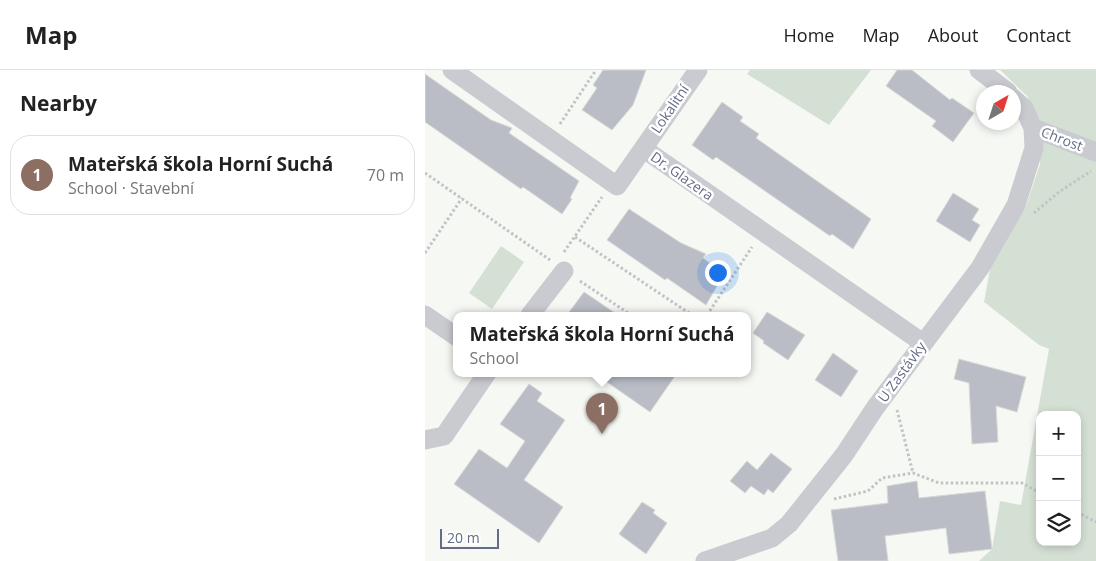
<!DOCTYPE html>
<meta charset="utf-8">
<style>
:root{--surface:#fff;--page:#f6f6f6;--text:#222;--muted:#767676;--line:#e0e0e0;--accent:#7c3aed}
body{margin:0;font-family:"Open Sans",sans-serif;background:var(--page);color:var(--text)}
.controls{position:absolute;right:15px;bottom:15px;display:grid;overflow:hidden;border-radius:10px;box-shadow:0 2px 8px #0003}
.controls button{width:45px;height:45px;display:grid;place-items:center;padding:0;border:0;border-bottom:1px solid var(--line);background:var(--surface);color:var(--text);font:25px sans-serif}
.compass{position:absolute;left:551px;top:15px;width:45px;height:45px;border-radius:50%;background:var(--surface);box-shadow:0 2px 8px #0003;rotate:39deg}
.scale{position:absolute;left:15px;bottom:12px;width:59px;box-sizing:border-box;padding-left:5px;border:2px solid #636c88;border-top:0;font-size:14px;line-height:18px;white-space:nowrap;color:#636c88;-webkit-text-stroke:4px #fff;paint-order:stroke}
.you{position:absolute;left:292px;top:202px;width:18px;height:18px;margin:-12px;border:4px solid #fff;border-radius:50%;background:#1a73e8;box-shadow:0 0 0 8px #1a73e833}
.badge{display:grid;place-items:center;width:32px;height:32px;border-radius:50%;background:var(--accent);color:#fff;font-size:16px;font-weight:700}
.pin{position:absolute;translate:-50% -41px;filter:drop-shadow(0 1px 2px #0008)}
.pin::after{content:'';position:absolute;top:26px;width:18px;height:15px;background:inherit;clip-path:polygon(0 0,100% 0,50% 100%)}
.popup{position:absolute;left:28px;top:242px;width:298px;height:65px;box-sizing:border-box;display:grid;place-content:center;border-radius:10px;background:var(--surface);filter:drop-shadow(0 1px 4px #0005);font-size:16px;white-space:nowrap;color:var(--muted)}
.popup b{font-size:19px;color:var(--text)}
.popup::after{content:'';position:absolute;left:50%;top:100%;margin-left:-10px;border:10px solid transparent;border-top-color:var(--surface)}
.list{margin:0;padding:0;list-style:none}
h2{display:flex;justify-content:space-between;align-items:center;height:65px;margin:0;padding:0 20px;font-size:21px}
h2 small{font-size:16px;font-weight:400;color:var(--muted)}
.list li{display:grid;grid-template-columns:32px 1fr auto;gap:15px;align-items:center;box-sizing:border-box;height:80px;margin:0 10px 10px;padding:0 10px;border:1px solid var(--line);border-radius:20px}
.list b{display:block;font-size:19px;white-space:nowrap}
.list p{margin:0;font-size:16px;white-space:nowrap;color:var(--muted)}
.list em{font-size:16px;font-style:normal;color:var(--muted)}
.icon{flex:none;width:28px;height:28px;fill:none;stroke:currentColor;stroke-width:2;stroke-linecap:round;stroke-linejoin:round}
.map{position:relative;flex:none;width:671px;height:491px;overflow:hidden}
header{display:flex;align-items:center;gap:30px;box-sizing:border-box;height:70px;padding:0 25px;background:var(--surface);border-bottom:1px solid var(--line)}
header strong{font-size:24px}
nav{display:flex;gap:28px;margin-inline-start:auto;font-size:18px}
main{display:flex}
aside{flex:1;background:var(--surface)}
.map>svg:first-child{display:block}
.green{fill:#d5e0d4;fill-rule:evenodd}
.building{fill:#babdc6;stroke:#d8d9d6}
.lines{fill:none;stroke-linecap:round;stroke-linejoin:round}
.path{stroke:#c2c3c6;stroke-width:3;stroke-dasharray:2.5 2.5;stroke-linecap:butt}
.street{stroke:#cacbd0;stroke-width:19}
.labels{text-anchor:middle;stroke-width:5;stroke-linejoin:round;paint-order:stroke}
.street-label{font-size:14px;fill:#636c88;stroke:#fff}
</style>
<header>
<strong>Map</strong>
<nav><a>Home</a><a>Map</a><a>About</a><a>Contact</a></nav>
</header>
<main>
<aside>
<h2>Nearby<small></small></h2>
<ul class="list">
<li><span class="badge" style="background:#8d6e63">1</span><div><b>Mateřská škola Horní Suchá</b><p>School · Stavební</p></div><em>70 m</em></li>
</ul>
</aside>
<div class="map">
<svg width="671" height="491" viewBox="0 0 671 491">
<rect width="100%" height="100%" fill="#f6f8f4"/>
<path class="green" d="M 325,0 L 446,0 L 404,55 L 322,4 Z
M 575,0 L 671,0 L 671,491 L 554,491 L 567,479 L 575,431 L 596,435 L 624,279 L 614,275 L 559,232 L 566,194 L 601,136 L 615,94 L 615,50 L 602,26 ZM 615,345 L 652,345 L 652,472 L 615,472 Z
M 76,176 L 99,192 L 67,239 L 44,223 Z"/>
<path class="building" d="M 178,0 L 221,0 L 208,35 L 187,60 L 157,40 L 172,18 L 168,15 Z
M 472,0 L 487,0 L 525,30 L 527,28 L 549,43 L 528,72 L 507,56 L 511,51 L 461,16 Z
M 0,4 L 66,50 L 87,58 L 84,63 L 154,111 L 145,128 L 147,129 L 137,144 L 98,117 L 96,119 L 0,52 Z
M 297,32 L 318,47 L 315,51 L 334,64 L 331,68 L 446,149 L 428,179 L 407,164 L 405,166 L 291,87 L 288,90 L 267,75 Z
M 528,123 L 554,139 L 547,150 L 555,155 L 545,172 L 511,151 Z
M 204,139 L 256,173 L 281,184 L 278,188 L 299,204 L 281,235 L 242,208 L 240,210 L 182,170 Z
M 159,222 L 193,245 L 142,245 Z
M 342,242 L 380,265 L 363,290 L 338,273 L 339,271 L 328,263 Z
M 408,283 L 433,301 L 416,327 L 390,310 Z
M 534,289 L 601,307 L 592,342 L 571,336 L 573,372 L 547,374 L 544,313 L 529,309 Z
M 169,303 L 252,303 L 225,342 Z
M 104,314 L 117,323 L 112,331 L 140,350 L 99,410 L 138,437 L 114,473 L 29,414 L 54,379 L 82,398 L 100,371 L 75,354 Z
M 346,383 L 367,399 L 348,423 L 343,419 L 339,425 L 326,416 L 320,423 L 305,411 L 322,391 L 332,400 Z
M 492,411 L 494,428 L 560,421 L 567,479 L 524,484 L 521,458 L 460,466 L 463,491 L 413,491 L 406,440 L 463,433 L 462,416 Z
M 217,432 L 230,440 L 228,443 L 242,453 L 221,484 L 194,464 Z"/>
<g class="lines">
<path class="path" d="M 135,54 L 171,0
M 0,103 L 125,190
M 609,143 L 634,122 L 666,101
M 150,167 L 267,245
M 139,182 L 177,127
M 0,183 L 37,128
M 155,211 L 206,245
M 282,245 L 327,177
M 472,340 L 488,403
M 409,429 L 443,421 L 457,408 L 488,403 L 514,413 L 597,413 L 615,423
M 652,442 L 671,452"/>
<path class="street" d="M 27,0 L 192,116 L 273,0
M 554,0 L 583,22
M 608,58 L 671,82
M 219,79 L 498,273
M 0,245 L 32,267
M 105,245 L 139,201
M 0,370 L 19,366 L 62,303
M 280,491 L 347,468 L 364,454 L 419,385 L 450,338 L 555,198 L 591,135 L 609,78 L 608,58 L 599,38 L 588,28"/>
</g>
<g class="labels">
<g class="street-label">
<text transform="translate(245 39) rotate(-56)" y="5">Lokalitní</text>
<text transform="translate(637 69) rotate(21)" y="5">Chrost</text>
<text transform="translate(257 106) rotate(35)" y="5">Dr. Glazera</text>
<text transform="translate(477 302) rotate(-54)" y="5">U Zastávky</text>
</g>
</g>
</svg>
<div class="controls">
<button>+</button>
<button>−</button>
<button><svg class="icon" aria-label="layers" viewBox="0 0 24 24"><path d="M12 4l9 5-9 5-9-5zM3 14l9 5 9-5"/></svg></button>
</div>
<svg class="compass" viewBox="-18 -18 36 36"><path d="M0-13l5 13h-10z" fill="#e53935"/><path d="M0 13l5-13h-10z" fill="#767676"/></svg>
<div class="scale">20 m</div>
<div class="you"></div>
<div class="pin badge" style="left:177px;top:364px;background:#8d6e63">1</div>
<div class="popup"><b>Mateřská škola Horní Suchá</b>School</div>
</div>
</main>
